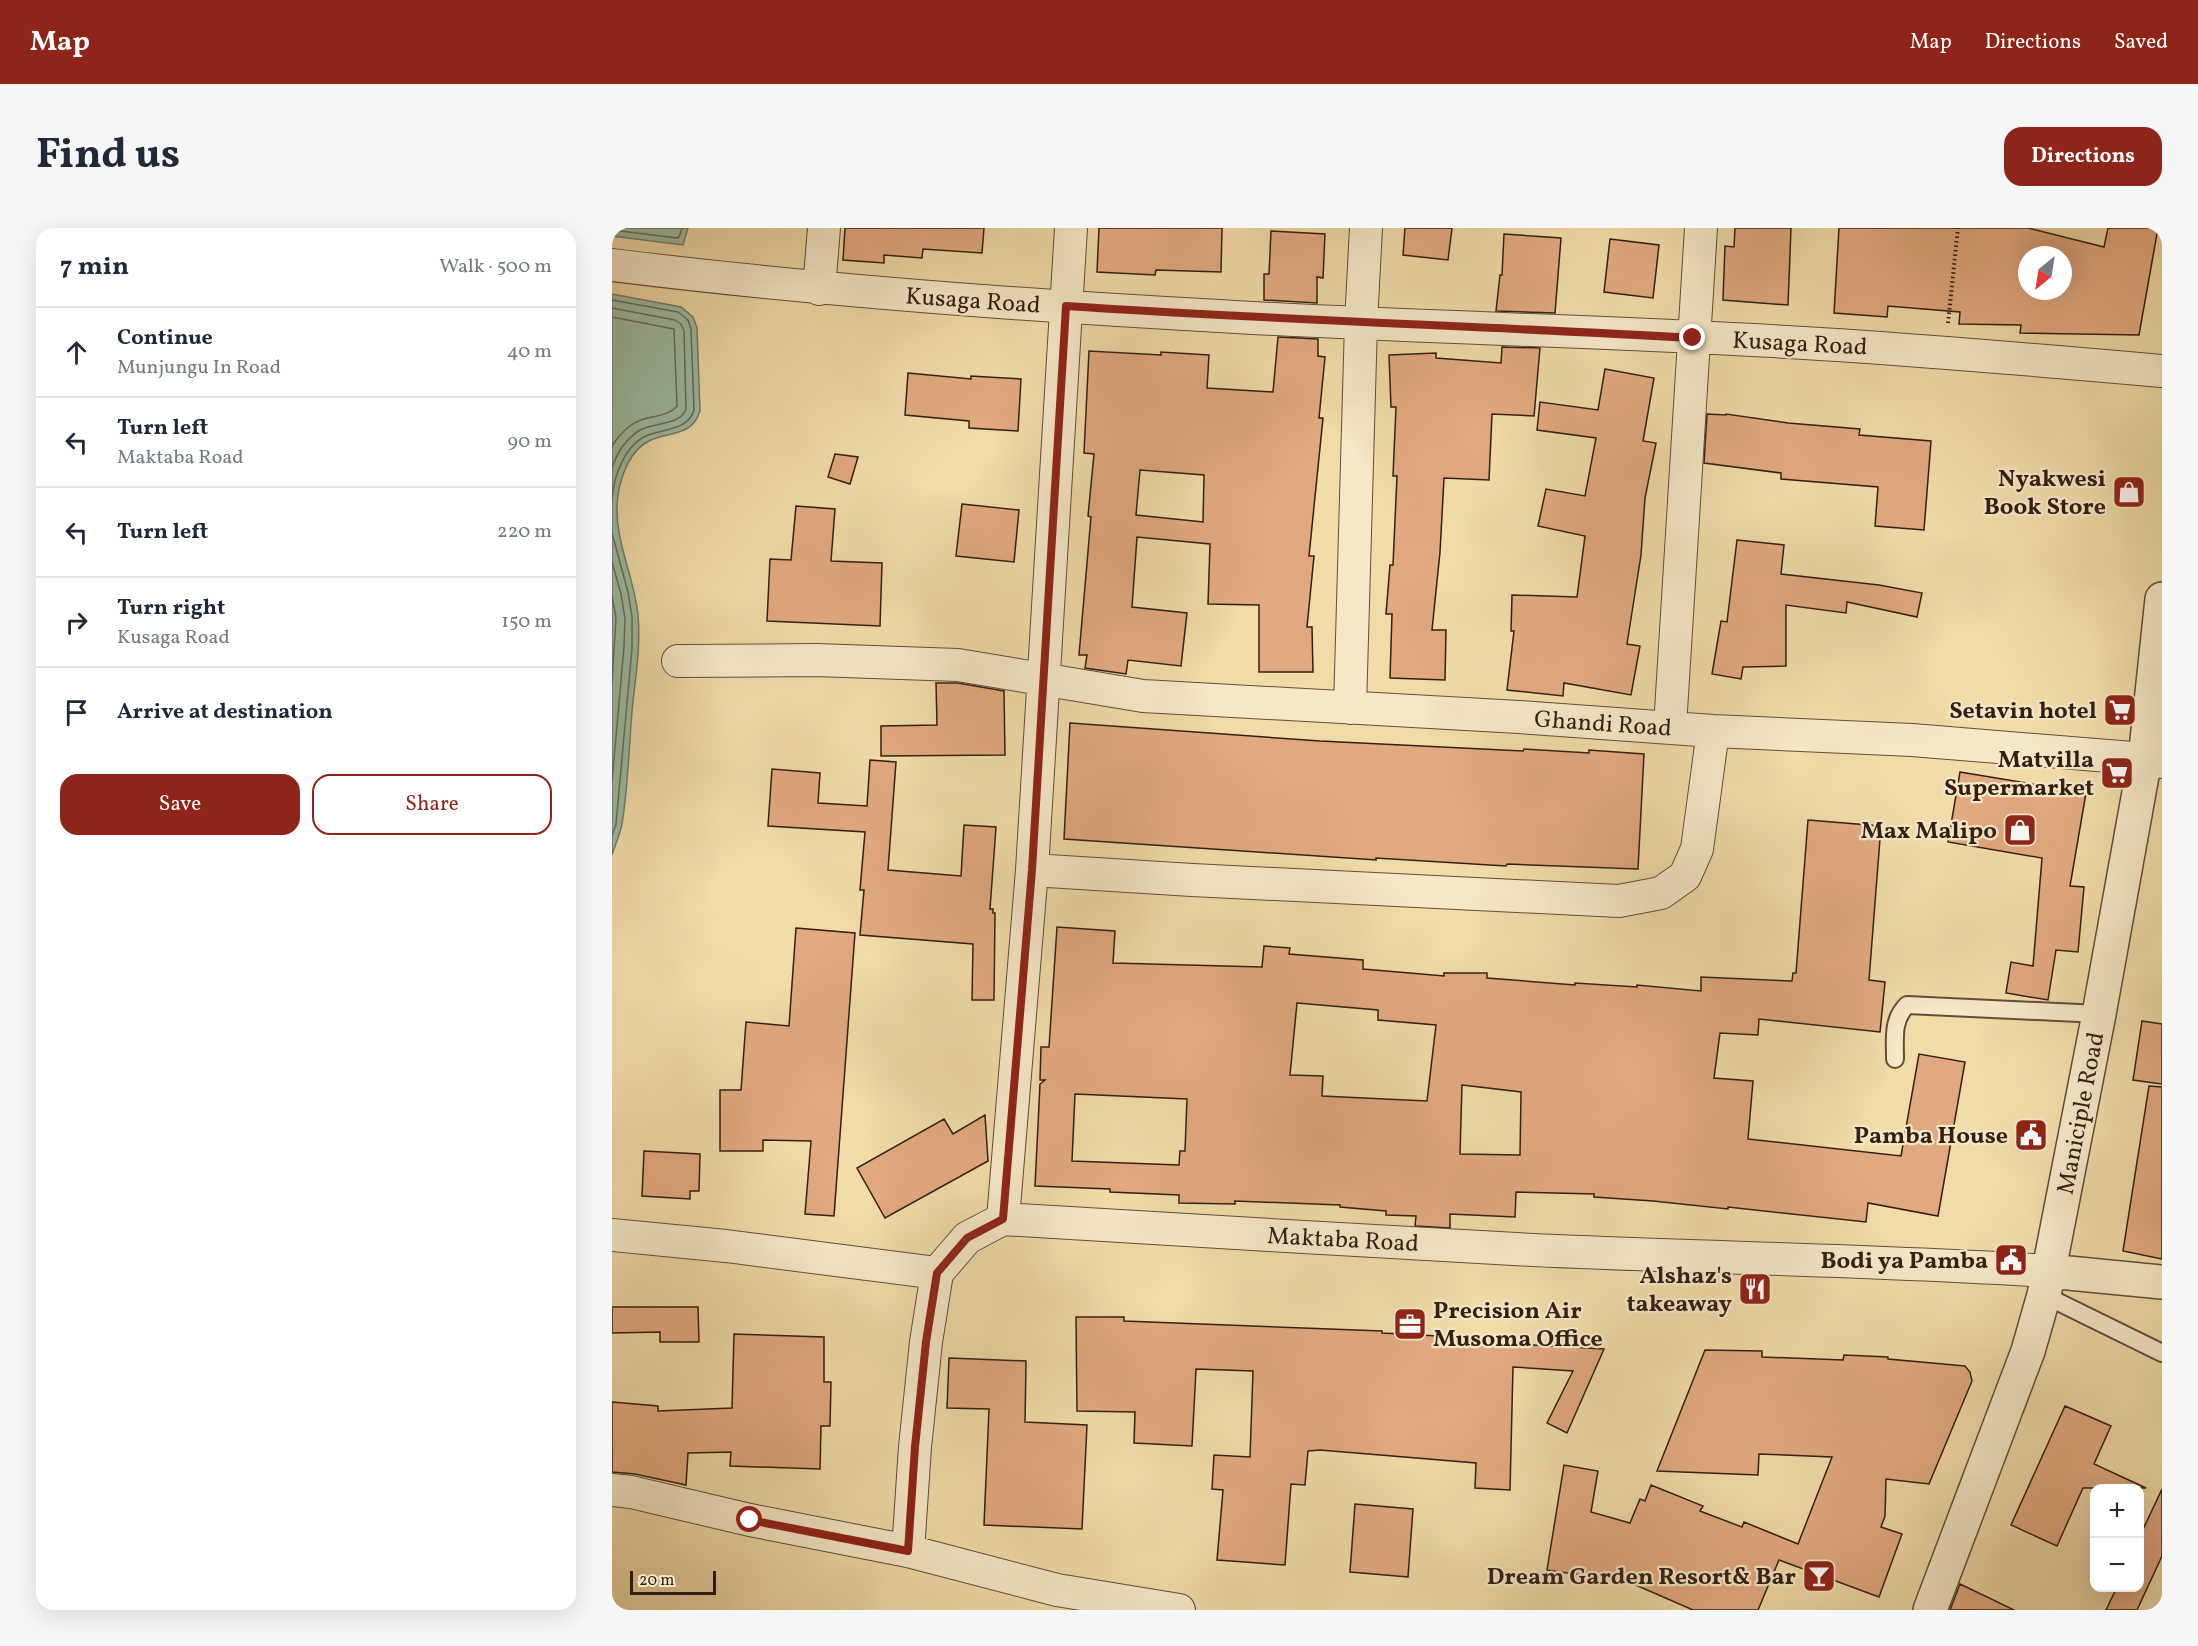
<!DOCTYPE html>
<meta charset="utf-8">
<style>
:root{--surface:#fff;--page:#f6f6f7;--text:#1f2937;--muted:#747a83;--line:#e0e1e3;--accent:#8f2418}
body{margin:0;font-family:Vollkorn,serif;background:var(--page);color:var(--text)}
.controls{position:absolute;right:18px;bottom:18px;display:grid;overflow:hidden;border-radius:12px;box-shadow:0 6px 24px #0002}
.controls button{width:54px;height:54px;display:grid;place-items:center;padding:0;border:0;border-bottom:2px solid var(--line);background:var(--surface);color:var(--text);font:30px sans-serif}
.compass{position:absolute;left:1406px;top:18px;width:54px;height:54px;border-radius:50%;background:var(--surface);box-shadow:0 6px 24px #0002;rotate:210deg}
.scale{position:absolute;left:18px;bottom:15px;width:86px;box-sizing:border-box;padding-left:6px;border:3px solid #331e14;border-top:0;font-size:16px;line-height:21px;white-space:nowrap;color:#331e14;-webkit-text-stroke:4px #f5e8c7;paint-order:stroke}
.stop{position:absolute;width:18px;height:18px;margin:-14px;border:4px solid #8f2418;border-radius:50%;background:#fff}
.stop.end{background:#8f2418;border-color:#fff;box-shadow:0 2px 6px #0008}
.list{margin:0;padding:0;list-style:none}
h2{display:flex;justify-content:space-between;align-items:center;height:78px;margin:0;padding:0 24px;font-size:26px}
h2 small{font-size:20px;font-weight:400;color:var(--muted)}
.list li{display:grid;grid-template-columns:39px 1fr auto;gap:18px;align-items:center;box-sizing:border-box;height:90px;padding:0 24px;border-top:2px solid var(--line)}
.list b{display:block;font-size:22px;white-space:nowrap}
.list p{margin:0;font-size:20px;white-space:nowrap;color:var(--muted)}
.list em{font-size:20px;font-style:normal;color:var(--muted)}
.actions{display:flex;gap:12px;padding:18px 24px}
.actions a{flex:1;padding:14px 0;border:2px solid var(--accent);border-radius:18px;text-align:center;font-size:21px;color:var(--accent)}
.actions .main{background:var(--accent);color:#fff}
.icon{flex:none;width:33px;height:33px;fill:none;stroke:currentColor;stroke-width:2;stroke-linecap:round;stroke-linejoin:round}
.map{position:relative;flex:none;width:1550px;height:1382px;overflow:hidden;border-radius:18px}
header{display:flex;align-items:center;gap:36px;box-sizing:border-box;height:84px;padding:0 30px;background:var(--accent);color:#fff}
header strong{font-size:28px}
nav{display:flex;gap:33px;margin-inline-start:auto;font-size:21px}
.intro{display:flex;align-items:center;justify-content:space-between;box-sizing:border-box;height:144px;padding:0 36px}
h1{margin:0;font-size:42px}
.button{padding:15px 27px;border-radius:18px;background:var(--accent);color:#fff;font-size:21px;font-weight:700}
main{display:flex;gap:36px;padding:0 36px}
aside{flex:1;background:var(--surface);border-radius:18px;box-shadow:0 6px 24px #0002}
.map>svg:first-child{display:block}
.water{fill:#9bbba5;stroke:#717c6b;stroke-width:1.5}
.lines{fill:none;stroke-linecap:round;stroke-linejoin:round}
.shore{stroke:#676c5c;stroke-width:1.5}
.building{fill:#e2a980;stroke:#331e14;stroke-width:1.5;fill-rule:evenodd}
.service-casing{stroke:#624d39;stroke-width:20}
.minor-casing{stroke:#624d39;stroke-width:34}
.tertiary-casing{stroke:#624d39;stroke-width:36}
.path{stroke:#331e14;stroke-width:4;stroke-dasharray:1.5 3;stroke-linecap:butt}
.service{stroke:#f5e8c7;stroke-width:16}
.minor{stroke:#f5e8c7;stroke-width:32}
.tertiary{stroke:#f5e8c7;stroke-width:33}
.route{stroke:#8f2418;stroke-width:8}
.labels{text-anchor:middle;stroke-width:4.5;stroke-linejoin:round;paint-order:stroke}
.street-label{font-size:24px;fill:#331e14;stroke:#f5e8c7}
.poi-label{font-size:24px;font-weight:bold;fill:#331e14;stroke:#f5e8c7;text-anchor:end}
</style>
<header>
<strong>Map</strong>
<nav><a>Map</a><a>Directions</a><a>Saved</a></nav>
</header>
<div class="intro"><h1>Find us</h1><a class="button">Directions</a></div>
<main>
<aside>
<h2>7 min<small>Walk · 500 m</small></h2>
<ul class="list">
<li><svg class="icon" aria-label="ahead" viewBox="0 0 24 24"><path d="M12 20V5M6 11l6-6 6 6"/></svg><div><b>Continue</b><p>Munjungu In Road</p></div><em>40 m</em></li>
<li><svg class="icon" aria-label="left" viewBox="0 0 24 24"><path d="M17 20v-9H6M10 6l-5 5 5 5"/></svg><div><b>Turn left</b><p>Maktaba Road</p></div><em>90 m</em></li>
<li><svg class="icon" aria-label="left" viewBox="0 0 24 24"><path d="M17 20v-9H6M10 6l-5 5 5 5"/></svg><div><b>Turn left</b></div><em>220 m</em></li>
<li><svg class="icon" aria-label="right" viewBox="0 0 24 24"><path d="M7 20v-9h11M14 6l5 5-5 5"/></svg><div><b>Turn right</b><p>Kusaga Road</p></div><em>150 m</em></li>
<li><svg class="icon" aria-label="arrive" viewBox="0 0 24 24"><path d="M6 21V4h12l-3 4 3 4H6"/></svg><div><b>Arrive at destination</b></div></li>
</ul>
<div class="actions"><a class="main">Save</a><a>Share</a></div>
</aside>
<div class="map">
<svg width="1550" height="1382" viewBox="0 0 1550 1382">
<rect width="100%" height="100%" fill="#f0dba9"/>
<filter id="stains"><feTurbulence type="fractalNoise" baseFrequency=".00333" numOctaves="4"/><feColorMatrix values="0 0 0 0 .2 0 0 0 0 .09 0 0 0 0 .02 0 0 0 .5 -.17"/></filter>
<radialGradient id="worn" r=".72"><stop offset=".6" stop-color="#630" stop-opacity="0"/><stop offset="1" stop-color="#630" stop-opacity=".3"/></radialGradient>
<path class="water" d="M 0,0 L 76,0 L 71,17 L 0,8 Z
M 0,66 L 69,79 L 81,89 L 85,100 L 88,183 C 80,209 57,203 37,213 C 18,222 9,248 6,267 C 0,309 22,346 26,387 C 29,419 23,452 20,483 C 17,520 16,559 10,596 C 8,607 3,617 0,627 Z"/>
<g class="lines">
<path class="shore" d="M 0,2 L 65,10 L 67,9 L 70,0
M 0,72 L 66,84 L 76,92 L 79,101 L 82,182 C 76,203 51,200 34,208 C 12,218 1,250 0,273
M 0,80 L 63,92 L 69,96 L 72,103 L 74,181 C 68,198 42,194 28,202 C 14,211 5,224 0,240
M 0,89 L 62,101 L 65,178 C 57,188 40,188 29,192 C 17,196 6,208 0,218
M 0,305 L 16,364 L 20,389 L 20,420 L 4,596 L 0,608
M 0,334 L 9,366 L 13,390 L 12,419 L 0,554
M 0,367 L 4,390 L 0,454"/>
</g>
<path class="building" d="M 233,0 L 372,0 L 370,25 L 311,21 L 310,30 L 272,27 L 272,35 L 231,32 Z
M 487,0 L 610,0 L 609,44 L 544,42 L 543,47 L 485,44 Z
M 793,0 L 840,0 L 836,32 L 791,27 Z
M 1123,0 L 1179,0 L 1176,77 L 1111,72 L 1113,18 L 1122,19 Z
M 1227,0 L 1416,0 L 1492,19 L 1496,0 L 1546,0 L 1527,107 L 1408,105 L 1409,97 L 1347,96 L 1348,84 L 1276,78 L 1275,89 L 1222,85 ZM 1415,27 L 1451,27 L 1451,63 L 1415,63 Z
M 659,3 L 713,6 L 711,50 L 705,49 L 705,75 L 652,72 L 652,46 L 657,46 Z
M 892,6 L 949,10 L 943,85 L 884,83 L 888,47 L 890,47 Z
M 998,11 L 1047,17 L 1041,70 L 992,64 Z
M 666,109 L 706,111 L 706,128 L 713,129 L 707,190 L 711,190 L 697,328 L 702,328 L 695,399 L 700,399 L 701,444 L 647,444 L 647,377 L 596,376 L 598,316 L 525,309 L 520,379 L 575,385 L 569,438 L 516,432 L 514,446 L 473,440 L 475,427 L 467,427 L 479,289 L 476,288 L 482,226 L 472,225 L 477,123 L 549,127 L 549,124 L 597,127 L 595,160 L 661,164 ZM 528,242 L 592,247 L 591,294 L 524,287 Z
M 890,119 L 928,120 L 922,188 L 880,186 L 877,252 L 832,250 L 828,324 L 820,402 L 834,402 L 833,452 L 778,450 L 780,386 L 774,386 L 778,337 L 781,337 L 785,248 L 781,248 L 784,179 L 779,179 L 777,127 L 824,125 L 824,130 L 889,135 Z
M 993,141 L 1042,150 L 1031,213 L 1044,215 L 1033,270 L 1029,327 L 1015,416 L 1028,418 L 1019,467 L 952,455 L 951,468 L 895,462 L 902,403 L 899,403 L 900,367 L 965,369 L 973,308 L 926,298 L 934,261 L 973,268 L 984,210 L 925,202 L 928,174 L 986,182 Z
M 296,145 L 359,151 L 359,148 L 409,151 L 406,203 L 357,200 L 357,193 L 293,187 Z
M 1095,186 L 1114,187 L 1114,186 L 1176,195 L 1248,201 L 1247,207 L 1319,213 L 1312,302 L 1263,298 L 1266,259 L 1169,251 L 1169,245 L 1092,235 Z
M 223,226 L 246,229 L 238,256 L 216,249 Z
M 350,276 L 407,282 L 402,334 L 344,328 Z
M 184,278 L 223,281 L 219,333 L 270,335 L 268,398 L 155,393 L 158,331 L 179,332 Z
M 1125,312 L 1172,317 L 1169,346 L 1267,357 L 1310,365 L 1305,389 L 1235,374 L 1234,385 L 1174,377 L 1174,438 L 1131,439 L 1129,451 L 1100,446 L 1109,393 L 1115,394 Z
M 324,455 L 346,455 L 392,463 L 393,527 L 269,528 L 269,498 L 325,497 Z
M 458,495 L 708,513 L 911,523 L 912,521 L 977,525 L 977,522 L 1032,526 L 1026,641 L 895,636 L 894,638 L 764,630 L 764,632 L 452,611 Z
M 258,532 L 284,534 L 276,642 L 349,648 L 352,597 L 384,599 L 378,681 L 381,681 L 381,685 L 383,685 L 382,772 L 360,772 L 361,716 L 248,707 L 252,662 L 248,662 L 253,604 L 156,598 L 160,541 L 208,545 L 206,575 L 255,578 Z
M 1348,544 L 1474,565 L 1458,658 L 1472,659 L 1466,724 L 1444,722 L 1436,772 L 1394,765 L 1399,734 L 1421,738 L 1430,630 L 1336,614 Z
M 1196,592 L 1269,598 L 1257,752 L 1273,754 L 1268,804 L 1147,791 L 1146,807 L 1108,805 L 1102,850 L 1141,853 L 1136,911 L 1289,928 L 1307,826 L 1353,834 L 1326,988 L 1256,975 L 1254,994 L 1116,979 L 1116,981 L 1041,973 L 982,969 L 982,966 L 904,964 L 903,989 L 838,986 L 838,1000 L 803,998 L 804,988 L 774,987 L 774,983 L 728,979 L 728,977 L 623,973 L 623,976 L 567,975 L 567,967 L 498,964 L 498,961 L 423,958 L 428,856 L 433,852 L 428,852 L 429,819 L 437,819 L 445,699 L 503,703 L 501,735 L 650,739 L 652,718 L 678,720 L 677,726 L 751,732 L 751,741 L 832,748 L 832,745 L 875,745 L 875,750 L 963,757 L 963,755 L 1025,759 L 1025,757 L 1089,763 L 1089,749 L 1180,753 L 1181,745 L 1184,745 ZM 685,775 L 766,782 L 766,792 L 824,797 L 815,873 L 710,868 L 711,848 L 678,847 ZM 850,857 L 909,864 L 908,927 L 848,926 ZM 463,866 L 575,871 L 573,923 L 568,923 L 567,937 L 460,933 Z
M 184,700 L 243,705 L 222,988 L 193,986 L 199,913 L 151,912 L 151,923 L 108,923 L 108,862 L 129,862 L 134,794 L 177,798 Z
M 1530,793 L 1550,796 L 1550,856 L 1521,852 Z
M 1537,858 L 1550,859 L 1550,1031 L 1511,1023 Z
M 373,887 L 376,933 L 273,990 L 245,940 L 332,891 L 341,906 Z
M 32,923 L 88,926 L 87,963 L 78,963 L 78,971 L 30,968 Z
M 0,1079 L 86,1079 L 87,1114 L 48,1114 L 48,1104 L 0,1105 Z
M 464,1089 L 512,1089 L 512,1093 L 770,1103 L 770,1105 L 901,1112 L 901,1116 L 992,1121 L 955,1205 L 935,1195 L 961,1143 L 901,1139 L 898,1262 L 863,1260 L 864,1235 L 708,1222 L 696,1223 L 693,1257 L 679,1256 L 673,1337 L 605,1332 L 611,1262 L 600,1261 L 602,1227 L 638,1229 L 641,1143 L 584,1141 L 580,1218 L 522,1215 L 523,1184 L 465,1183 Z
M 122,1106 L 212,1109 L 212,1154 L 219,1154 L 218,1198 L 209,1198 L 208,1241 L 118,1238 L 119,1224 L 76,1225 L 74,1257 L 23,1246 L 0,1244 L 0,1174 L 46,1178 L 46,1183 L 120,1180 Z
M 1093,1122 L 1150,1123 L 1150,1129 L 1231,1132 L 1232,1127 L 1276,1129 L 1276,1131 L 1353,1138 L 1358,1144 L 1360,1153 L 1317,1256 L 1274,1251 L 1273,1288 L 1269,1299 L 1290,1306 L 1267,1369 L 1167,1332 L 1146,1382 L 1081,1382 L 994,1344 L 992,1350 L 969,1343 L 969,1347 L 935,1342 L 952,1237 L 986,1243 L 979,1284 L 1018,1295 L 1028,1271 L 1033,1273 L 1039,1257 L 1091,1278 L 1088,1283 L 1130,1299 L 1132,1294 L 1186,1316 L 1220,1229 L 1147,1226 L 1146,1247 L 1045,1243 Z
M 337,1130 L 414,1133 L 413,1194 L 475,1197 L 470,1301 L 372,1297 L 377,1181 L 335,1180 Z
M 1453,1178 L 1499,1198 L 1482,1236 L 1534,1260 L 1471,1260 L 1445,1318 L 1399,1297 Z
M 1550,1261 L 1550,1328 L 1525,1382 L 1494,1382 L 1505,1359 L 1527,1359 L 1527,1310 Z
M 743,1276 L 801,1281 L 796,1349 L 738,1344 Z
M 1348,1356 L 1402,1382 L 1338,1382 Z"/>
<g class="lines">
<g class="service-casing">
<path id="service" d="M 1283,831 C 1283,810 1280,792 1295,777 L 1487,786
M 1432,1067 L 1550,1125"/>
</g>
<g class="minor-casing">
<path id="minor" d="M 0,37 C 202,62 404,77 607,88 C 807,100 1007,103 1208,116 C 1322,123 1436,133 1550,143
M 207,61 L 212,0
M 66,433 L 204,432 L 346,437 L 531,468 L 907,489 L 1101,503 L 1300,512 L 1533,531 L 1550,534
M 738,480 L 749,95 L 754,0
M 1058,499 L 1089,0
M 420,642 L 580,652 L 1007,673 L 1049,665 L 1073,648 L 1085,621 L 1101,503
M 391,991 L 420,642 L 459,0
M 0,1007 L 114,1018 L 325,1045
M 0,1262 L 19,1264 L 138,1292 L 296,1323 L 445,1362 L 567,1382
M 296,1323 L 303,1219 L 314,1114 L 325,1045 L 355,1010 L 391,991 C 568,1001 744,1013 921,1022 C 1093,1030 1265,1032 1436,1043"/>
</g>
<g class="tertiary-casing">
<path id="tertiary" d="M 1436,1043 L 1550,1054
M 1318,1382 L 1416,1123 L 1432,1067 L 1487,786 L 1533,531 L 1550,371"/>
</g>
<path class="path" d="M 1336,95 L 1346,0"/>
<use href="#service" class="service"/>
<use href="#minor" class="minor"/>
<use href="#tertiary" class="tertiary"/>
</g>
<g class="lines">
<path class="route" d="M 138,1292 L 296,1323 L 303,1219 L 314,1114 L 325,1045 L 355,1010 L 391,991 L 420,642 L 454,78 C 663,92 872,98 1081,110"/>
</g>
<defs>
<g id="shop-square" transform="scale(1.725)"><rect x="-9" y="-9" width="18" height="18" rx="4" fill="#8f2418" stroke="#f5e8c7"/><path d="M-5-2.5h2.3a2.7 3.5 0 0 1 5.4 0H5L5.5 6h-11ZM-1.5-2.5h3a1.5 2.3 0 0 0-3 0Z" fill="#fff"/></g>
<g id="supermarket-square" transform="scale(1.725)"><rect x="-9" y="-9" width="18" height="18" rx="4" fill="#8f2418" stroke="#f5e8c7"/><path d="M-6-5.5h2.5l.6 2H6L4.5 2H-2.5L-4.4-4H-6ZM-1.5 3.2a1.3 1.3 0 1 0 .1 0ZM3 3.2a1.3 1.3 0 1 0 .1 0Z" fill="#fff"/></g>
<g id="civic-square" transform="scale(1.725)"><rect x="-9" y="-9" width="18" height="18" rx="4" fill="#8f2418" stroke="#f5e8c7"/><path d="M-.6-6.5H3V-4.5H.6V-3L4-1V1h2V6H-6V1h2V-1L-.6-3ZM-1.2 2.5V6h2.4V2.5Z" fill="#fff"/></g>
<g id="restaurant-square" transform="scale(1.725)"><rect x="-9" y="-9" width="18" height="18" rx="4" fill="#8f2418" stroke="#f5e8c7"/><path d="M-5-6h1v4h1v-4h1v4h1v-4h1v5L-1.5 .5V6h-2V.5L-5-1ZM5-6V6H3V1.5H1.5Q1.5-4 5-6Z" fill="#fff"/></g>
<g id="office-square" transform="scale(1.725)"><rect x="-9" y="-9" width="18" height="18" rx="4" fill="#8f2418" stroke="#f5e8c7"/><path d="M-6-3h4V-5.5h4V-3h4V5H-6ZM-1-4.5V-3h2v-1.5ZM-6 0V1H6V0Z" fill="#fff"/></g>
<g id="bar-square" transform="scale(1.725)"><rect x="-9" y="-9" width="18" height="18" rx="4" fill="#8f2418" stroke="#f5e8c7"/><path d="M-6-5H6L.8 .8V4.5H3.5V6h-7V4.5H-.8V.8Z" fill="#fff"/></g>
</defs>
<g fill-rule="evenodd">
<use href="#shop-square" x="1517" y="264"/>
<use href="#supermarket-square" x="1508" y="482"/>
<use href="#supermarket-square" x="1505" y="545"/>
<use href="#shop-square" x="1408" y="602"/>
<use href="#civic-square" x="1419" y="907"/>
<use href="#civic-square" x="1399" y="1032"/>
<use href="#restaurant-square" x="1143" y="1061"/>
<use href="#office-square" x="798" y="1096"/>
<use href="#bar-square" x="1207" y="1348"/>
</g>
<g class="labels">
<g class="street-label">
<text transform="translate(361 72) rotate(4)" y="8">Kusaga Road</text>
<text transform="translate(1188 115) rotate(3)" y="8">Kusaga Road</text>
<text transform="translate(991 495) rotate(4)" y="8">Ghandi Road</text>
<text transform="translate(1468 885) rotate(-79)" y="8">Maniciple Road</text>
<text transform="translate(731 1011) rotate(3)" y="8">Maktaba Road</text>
</g>
<g class="poi-label">
<text x="1494" y="258">Nyakwesi<tspan x="1494" dy="28">Book Store</tspan></text>
<text x="1485" y="490">Setavin hotel</text>
<text x="1482" y="539">Matvilla<tspan x="1482" dy="28">Supermarket</tspan></text>
<text x="1385" y="610">Max Malipo</text>
<text x="1396" y="915">Pamba House</text>
<text x="1376" y="1040">Bodi ya Pamba</text>
<text x="1120" y="1055">Alshaz's<tspan x="1120" dy="28">takeaway</tspan></text>
<text x="821" y="1090" text-anchor="start">Precision Air<tspan x="821" dy="28">Musoma Office</tspan></text>
<text x="1184" y="1356">Dream Garden Resort&amp; Bar</text>
</g>
</g>
<rect width="100%" height="100%" filter="url(#stains)"/>
<rect width="100%" height="100%" fill="url(#worn)"/>
</svg>
<div class="controls">
<button>+</button>
<button>−</button>
</div>
<svg class="compass" viewBox="-18 -18 36 36"><path d="M0-13l5 13h-10z" fill="#e53935"/><path d="M0 13l5-13h-10z" fill="#747a83"/></svg>
<div class="scale">20 m</div>
<div class="stop" style="left:138px;top:1292px"></div>
<div class="stop end" style="left:1081px;top:110px"></div>
</div>
</main>
